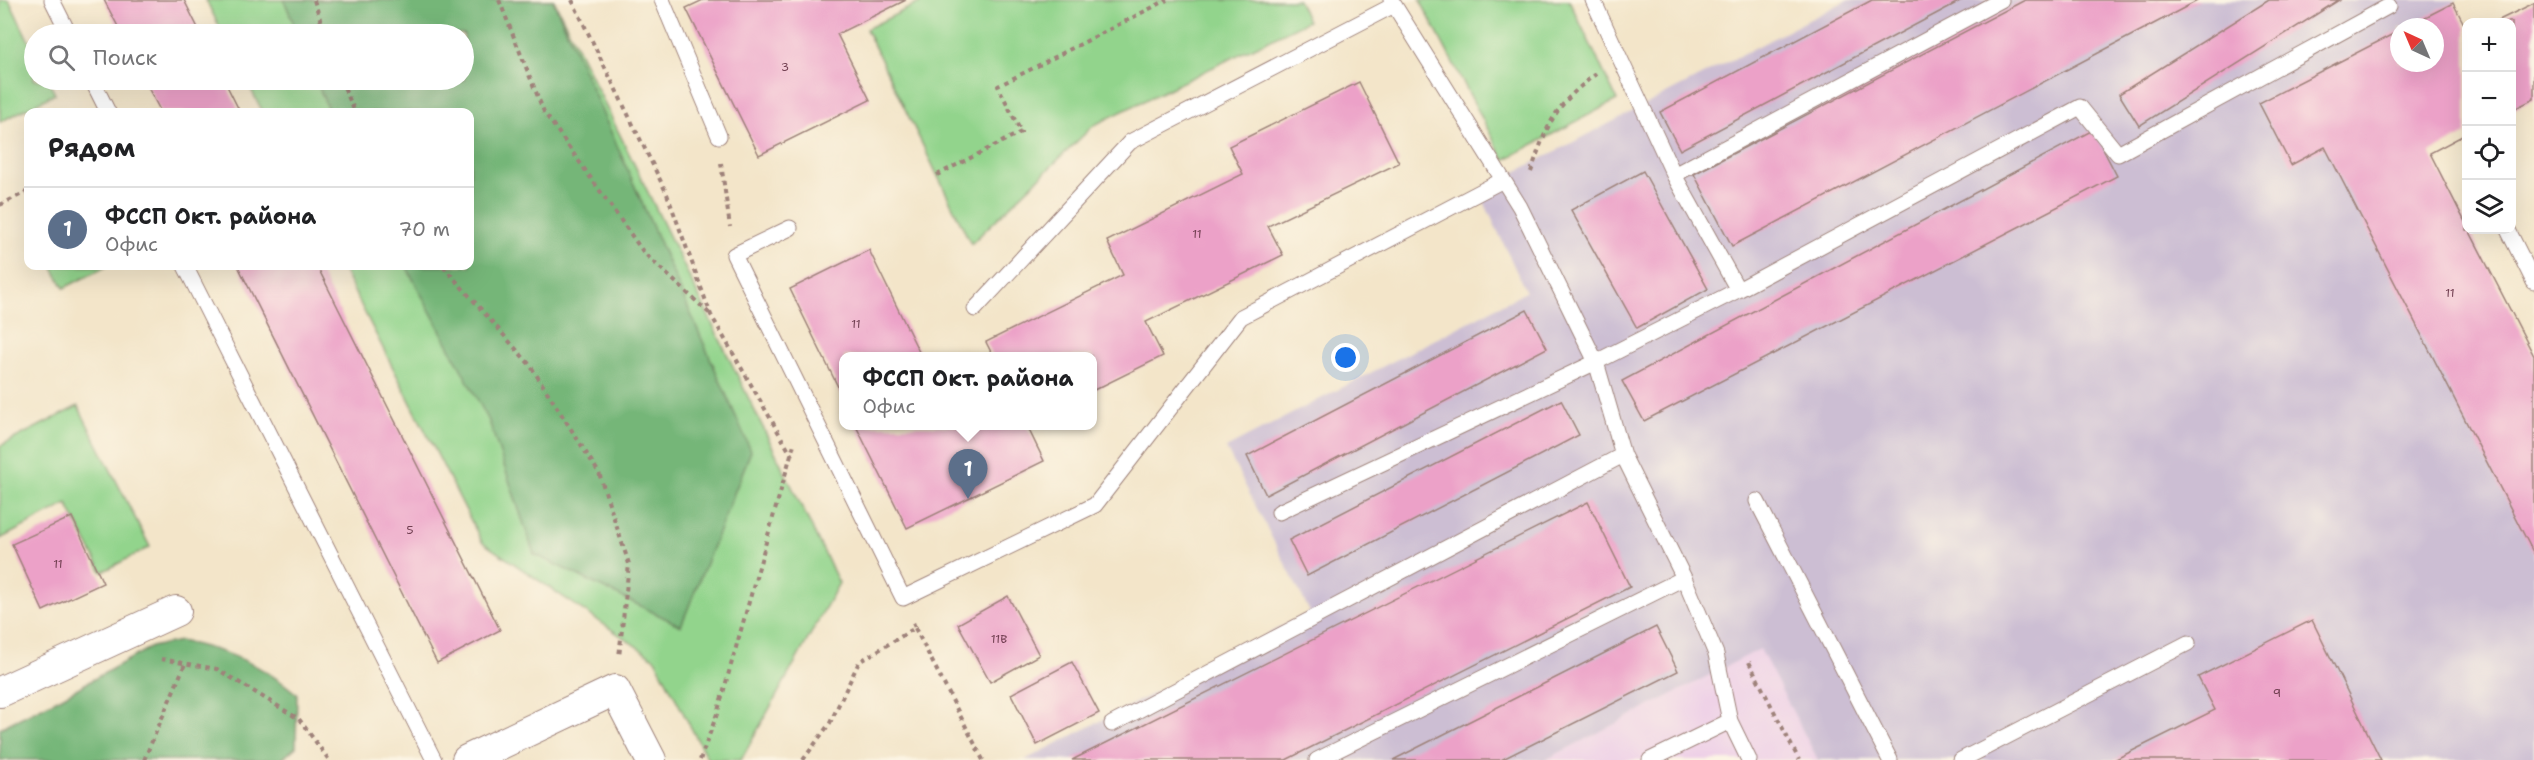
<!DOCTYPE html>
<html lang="ru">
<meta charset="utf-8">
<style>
:root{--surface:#fff;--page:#f6f6f6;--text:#202124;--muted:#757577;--line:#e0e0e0;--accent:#1a73e8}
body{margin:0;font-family:"Shantell Sans",sans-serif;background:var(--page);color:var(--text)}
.controls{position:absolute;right:18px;top:18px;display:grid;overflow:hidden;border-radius:12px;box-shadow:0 6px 24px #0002}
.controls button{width:54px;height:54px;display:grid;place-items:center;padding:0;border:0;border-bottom:2px solid var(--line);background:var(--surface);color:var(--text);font:30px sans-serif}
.compass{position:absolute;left:2390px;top:18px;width:54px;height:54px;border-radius:50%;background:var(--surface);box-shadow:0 6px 24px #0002;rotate:316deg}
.you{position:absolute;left:1346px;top:358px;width:21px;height:21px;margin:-15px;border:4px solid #fff;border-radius:50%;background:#1a73e8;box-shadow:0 0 0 9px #1a73e833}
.badge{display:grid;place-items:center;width:39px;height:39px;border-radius:50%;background:var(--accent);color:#fff;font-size:20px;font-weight:700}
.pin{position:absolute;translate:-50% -50px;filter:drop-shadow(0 2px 3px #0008)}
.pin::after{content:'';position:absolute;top:32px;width:21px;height:18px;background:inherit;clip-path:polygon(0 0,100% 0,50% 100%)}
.popup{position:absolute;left:839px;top:352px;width:258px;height:78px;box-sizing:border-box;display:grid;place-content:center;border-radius:12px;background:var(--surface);filter:drop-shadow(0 2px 4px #0005);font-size:20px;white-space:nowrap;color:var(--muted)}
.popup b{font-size:22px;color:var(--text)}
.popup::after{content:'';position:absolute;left:50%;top:100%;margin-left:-12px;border:12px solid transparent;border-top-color:var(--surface)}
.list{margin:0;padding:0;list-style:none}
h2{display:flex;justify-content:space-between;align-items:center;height:78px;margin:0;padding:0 24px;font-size:26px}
h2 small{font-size:20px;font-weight:400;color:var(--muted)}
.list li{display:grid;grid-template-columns:39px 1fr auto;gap:18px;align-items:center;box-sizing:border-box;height:84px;padding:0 24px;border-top:2px solid var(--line)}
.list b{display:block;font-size:22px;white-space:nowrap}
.list p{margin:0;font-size:20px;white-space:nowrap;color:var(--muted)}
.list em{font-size:20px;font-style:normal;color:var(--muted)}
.icon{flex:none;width:33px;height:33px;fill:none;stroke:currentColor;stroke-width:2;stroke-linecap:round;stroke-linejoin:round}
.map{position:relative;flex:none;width:2534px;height:760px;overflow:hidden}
.search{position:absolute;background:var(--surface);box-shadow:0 6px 24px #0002;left:24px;top:24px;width:450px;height:66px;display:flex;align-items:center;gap:15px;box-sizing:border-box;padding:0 21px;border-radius:33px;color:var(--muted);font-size:22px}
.panel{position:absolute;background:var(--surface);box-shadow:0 6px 24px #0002;left:24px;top:108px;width:450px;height:162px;border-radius:12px}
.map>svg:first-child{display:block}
.built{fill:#eed0e7}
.industrial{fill:#ccbed3}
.green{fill:#92d48c;stroke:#6e7a5c;stroke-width:1.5}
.forest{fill:#75b678;stroke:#606a52;stroke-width:1.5}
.building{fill:#eca1c8}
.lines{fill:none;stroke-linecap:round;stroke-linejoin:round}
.lane-casing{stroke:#9e827a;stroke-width:17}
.street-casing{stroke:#9e827a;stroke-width:32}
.path{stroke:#9e827a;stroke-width:4;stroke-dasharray:4.5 4.5;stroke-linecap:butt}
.lane{stroke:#fff;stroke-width:15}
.street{stroke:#fff;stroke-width:30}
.labels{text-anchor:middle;stroke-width:4.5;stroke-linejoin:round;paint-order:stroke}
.number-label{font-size:12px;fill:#724052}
</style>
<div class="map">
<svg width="2534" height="760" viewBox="0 0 2534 760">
<rect width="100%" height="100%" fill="#fcf5e5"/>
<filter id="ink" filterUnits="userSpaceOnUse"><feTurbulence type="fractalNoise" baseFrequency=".0167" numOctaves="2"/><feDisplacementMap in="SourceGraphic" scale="12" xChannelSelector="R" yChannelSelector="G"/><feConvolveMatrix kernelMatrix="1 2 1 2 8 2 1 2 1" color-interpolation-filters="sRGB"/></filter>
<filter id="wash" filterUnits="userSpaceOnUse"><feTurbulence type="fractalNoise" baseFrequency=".008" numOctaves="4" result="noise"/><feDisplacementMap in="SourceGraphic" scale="24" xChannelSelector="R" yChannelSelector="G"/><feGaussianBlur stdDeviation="1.35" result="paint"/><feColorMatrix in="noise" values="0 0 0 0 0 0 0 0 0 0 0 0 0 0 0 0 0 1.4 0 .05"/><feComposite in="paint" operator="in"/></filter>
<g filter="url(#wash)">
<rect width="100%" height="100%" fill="#f3e5c9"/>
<path class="built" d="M 1761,648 L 1818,760 L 1545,760 Z"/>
<path class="industrial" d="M 1847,0 L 2458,0 L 2406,27 L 2399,27 L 2399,31 L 2259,103 L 2291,165 L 2325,147 L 2534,554 L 2534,760 L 1818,760 L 1760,649 L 1545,760 L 1025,760 L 1310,612 L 1226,448 L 1526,292 L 1479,191 Z"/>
<path class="green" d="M 0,0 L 9,0 L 34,52 L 34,80 L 48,80 L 55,94 L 0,122 Z
M 206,0 L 554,0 L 839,583 L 741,760 L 708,760 L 655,659 L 482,542 L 341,266 L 470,266 L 470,112 L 263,112 L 246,80 L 464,80 L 464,34 L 223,34 Z
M 925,0 L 1298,0 L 1308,21 L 1094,125 L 971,244 L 866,29 Z
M 1420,0 L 1569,0 L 1617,100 L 1504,160 Z
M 52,266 L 107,266 L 64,288 Z
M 78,406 L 150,547 L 102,572 L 67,504 L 0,539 L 0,446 Z"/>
<path class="forest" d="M 284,0 L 553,0 L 751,451 L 681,626 L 534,554 L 489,421 L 406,266 L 470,266 L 470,112 L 329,112 L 316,80 L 464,80 L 464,34 L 298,34 Z
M 180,641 C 228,651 260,663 297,694 L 296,747 L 281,760 L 0,760 L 0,728 L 60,698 L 151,647 Z"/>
<g id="blocks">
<path class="building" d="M 104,0 L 184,0 L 201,34 L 122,34 Z
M 703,0 L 906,0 L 837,34 L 870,100 L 759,155 L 686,8 Z
M 1872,0 L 1962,0 L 1680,150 L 1660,112 Z
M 2025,0 L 2199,0 L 1732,246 L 1694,174 Z
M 2269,0 L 2339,0 L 2139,126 L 2119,94 Z
M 2453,3 L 2466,28 L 2466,134 L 2430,153 L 2466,224 L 2466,230 L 2469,230 L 2534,356 L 2534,554 L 2325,147 L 2291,165 L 2259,103 L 2399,31 L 2399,63 L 2435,63 L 2435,27 L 2406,27 Z
M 2534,3 L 2534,99 L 2512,110 L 2512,22 L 2495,22 Z
M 144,80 L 224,80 L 240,112 L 161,112 Z
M 1359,82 L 1399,163 L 1268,226 L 1283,255 L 1146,322 L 1163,356 L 1092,391 L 1092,356 L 993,356 L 986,342 L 1123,275 L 1107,241 L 1243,174 L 1229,146 Z
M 2093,130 L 2117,176 L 1644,421 L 1622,381 Z
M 1643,171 L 1708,289 L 1637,328 L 1571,210 Z
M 869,250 L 921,356 L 844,356 L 844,399 L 790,289 Z
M 238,266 L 317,266 L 500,630 L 437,663 Z
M 1527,310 L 1547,348 L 1266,495 L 1247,456 Z
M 1561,400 L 1579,435 L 1307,576 L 1289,540 Z
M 856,426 L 1027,426 L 1044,461 L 907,528 Z
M 1588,502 L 1630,587 L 1286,760 L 1072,760 Z
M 72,517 L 103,583 L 43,611 L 12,544 Z
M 1008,596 L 1039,655 L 990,682 L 958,624 Z
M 2312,620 L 2381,760 L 2114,760 L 2215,710 L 2198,677 Z
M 1656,627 L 1678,671 L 1501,760 L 1393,760 Z
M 1072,662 L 1099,713 L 1037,745 L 1011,694 Z"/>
</g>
</g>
<g filter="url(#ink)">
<use href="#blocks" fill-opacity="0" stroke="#9e827a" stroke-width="1.5"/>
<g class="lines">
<g class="lane-casing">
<path id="lane" d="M 52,0 L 69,34
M 662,0 L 719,136
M 1391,0 L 1520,207 L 1596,362 L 1623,455 L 1684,578 L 1716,654 L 1730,721 L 1749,760
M 1593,0 L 1674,175 L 1738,290 L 2080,107 L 2118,154 L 2389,6
M 92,80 L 108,112
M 1674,175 L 2001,0
M 790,228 L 734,255 L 903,598 L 1095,505 L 1241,317 L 1503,180
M 2508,230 L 2534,282
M 185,266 L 434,760
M 975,309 L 1130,142 L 1394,5
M 1757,501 L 1890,760
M 1279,512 L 1596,362 L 1738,290
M 1112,724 L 1623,455
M 1317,760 L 1684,578
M 1650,760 L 1730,721
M 1961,760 L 2188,643"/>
</g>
<g class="street-casing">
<path id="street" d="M 0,692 L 176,611
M 467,760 L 615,690 L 651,760"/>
</g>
<path class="path" d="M 314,0 L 325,34
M 499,0 L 544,112 L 644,253 L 710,314
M 572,0 L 667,194 L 711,315 L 792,456
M 341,80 L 355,112
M 721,163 L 730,227
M 1531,172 C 1547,124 1554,106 1596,74
M 937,175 L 1021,132 L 998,86 L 1167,0
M 0,205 L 28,191
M 443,266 L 530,365 L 599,473 L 629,564 L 619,657
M 915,628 L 983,760
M 161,659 L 217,669 L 299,719 L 329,760
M 1749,662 L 1799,760
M 144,760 L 185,664
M 700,760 L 717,714 L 794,444
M 803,760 L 830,723 L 859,662 L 915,628 L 913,622"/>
<use href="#lane" class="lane"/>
<use href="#street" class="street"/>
</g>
</g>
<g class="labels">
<g class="number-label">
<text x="785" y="71">3</text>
<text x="1197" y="238">11</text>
<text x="2450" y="297">11</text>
<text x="856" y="328">11</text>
<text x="410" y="534">5</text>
<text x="58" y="568">11</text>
<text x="999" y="643">11В</text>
<text x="2277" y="697">9</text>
</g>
</g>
</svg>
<div class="controls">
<button>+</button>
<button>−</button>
<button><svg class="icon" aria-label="locate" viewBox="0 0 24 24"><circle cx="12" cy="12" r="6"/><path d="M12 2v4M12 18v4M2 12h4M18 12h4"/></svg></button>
<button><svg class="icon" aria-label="layers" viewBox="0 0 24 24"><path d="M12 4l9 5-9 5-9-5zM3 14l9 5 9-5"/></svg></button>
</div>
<svg class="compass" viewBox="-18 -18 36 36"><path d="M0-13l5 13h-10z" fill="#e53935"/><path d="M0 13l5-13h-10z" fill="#757577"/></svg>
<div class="you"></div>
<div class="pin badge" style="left:968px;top:499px;background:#5c6f8a">1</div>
<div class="popup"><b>ФССП Окт. района</b>Офис</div>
<div class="search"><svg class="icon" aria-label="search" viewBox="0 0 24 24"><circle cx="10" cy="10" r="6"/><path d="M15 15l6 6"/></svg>Поиск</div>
<section class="panel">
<h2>Рядом<small></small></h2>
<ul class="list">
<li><span class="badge" style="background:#5c6f8a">1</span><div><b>ФССП Окт. района</b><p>Офис</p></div><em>70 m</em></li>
</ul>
</section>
</div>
